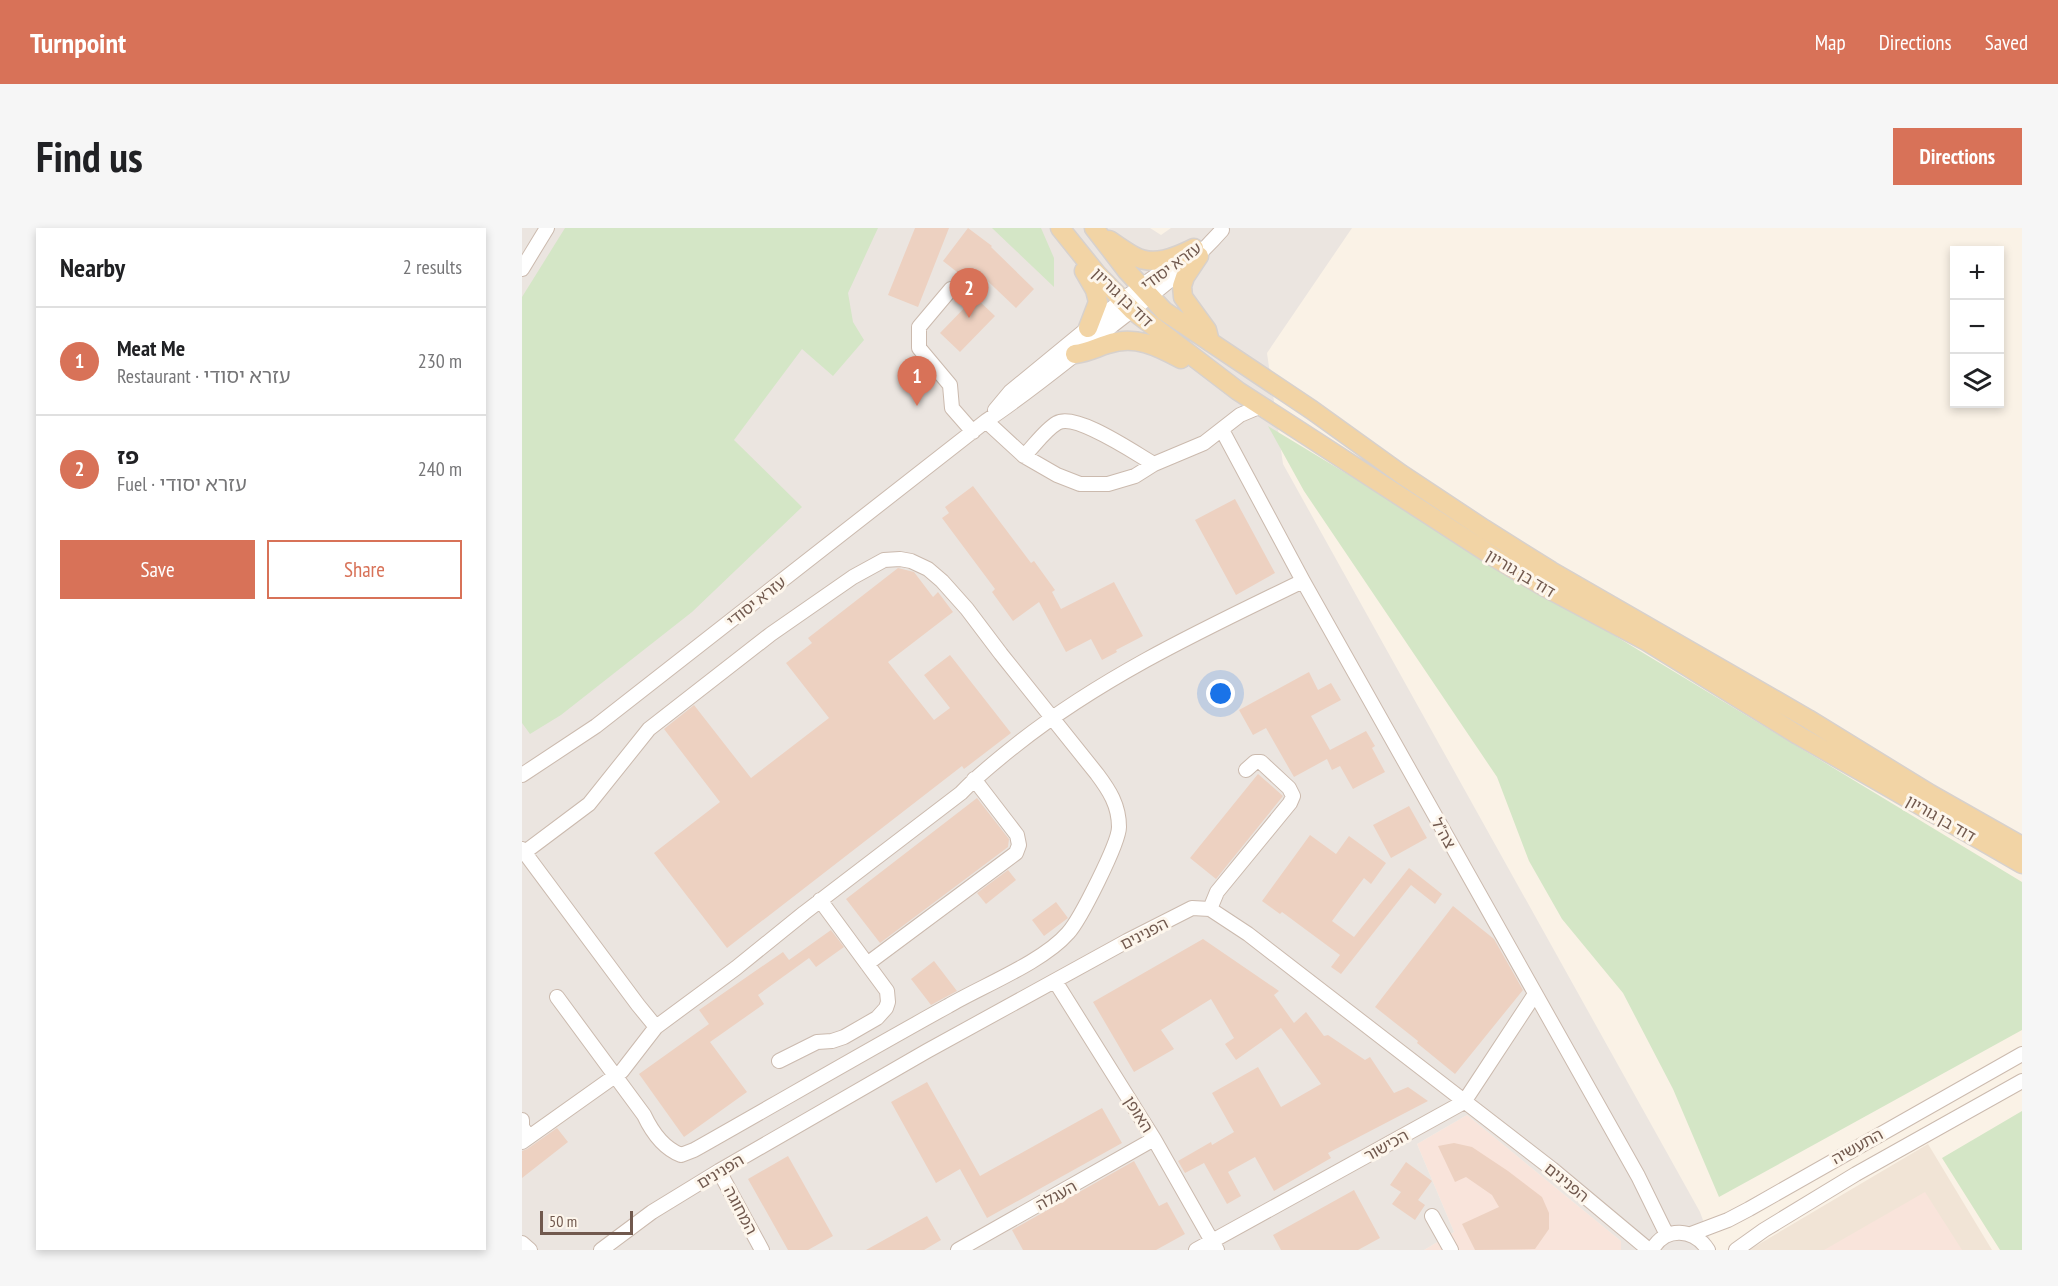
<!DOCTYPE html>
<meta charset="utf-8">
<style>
:root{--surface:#fff;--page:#f6f6f6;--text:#202124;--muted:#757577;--line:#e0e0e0;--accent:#d87258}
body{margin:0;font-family:"PT Sans Narrow","Noto Sans Hebrew",sans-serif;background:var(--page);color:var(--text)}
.controls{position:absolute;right:18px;top:18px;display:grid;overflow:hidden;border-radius:0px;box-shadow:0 3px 9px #0003}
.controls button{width:54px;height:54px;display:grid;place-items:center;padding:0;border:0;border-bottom:2px solid var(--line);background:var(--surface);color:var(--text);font:30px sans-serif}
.scale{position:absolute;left:18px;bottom:15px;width:93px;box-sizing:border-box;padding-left:6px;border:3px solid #71594e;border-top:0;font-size:16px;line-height:21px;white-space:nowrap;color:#71594e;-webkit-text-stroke:4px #fdf6ec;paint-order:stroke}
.you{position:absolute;left:699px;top:466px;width:21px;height:21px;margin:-15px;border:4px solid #fff;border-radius:50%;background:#1a73e8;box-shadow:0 0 0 9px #1a73e833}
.badge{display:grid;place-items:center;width:39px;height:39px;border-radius:50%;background:var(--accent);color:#fff;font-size:20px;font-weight:700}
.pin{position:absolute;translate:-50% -50px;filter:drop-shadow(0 2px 3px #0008)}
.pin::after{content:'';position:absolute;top:32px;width:21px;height:18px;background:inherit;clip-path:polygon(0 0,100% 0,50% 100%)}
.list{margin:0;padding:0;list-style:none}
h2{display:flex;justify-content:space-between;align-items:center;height:78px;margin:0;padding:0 24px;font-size:26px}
h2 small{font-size:20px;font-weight:400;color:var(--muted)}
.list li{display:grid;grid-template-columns:39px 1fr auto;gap:18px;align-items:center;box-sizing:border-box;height:108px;padding:0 24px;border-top:2px solid var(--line)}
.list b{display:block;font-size:22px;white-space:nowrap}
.list p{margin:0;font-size:20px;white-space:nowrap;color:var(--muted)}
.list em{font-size:20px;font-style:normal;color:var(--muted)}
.actions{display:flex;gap:12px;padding:18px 24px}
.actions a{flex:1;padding:14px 0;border:2px solid var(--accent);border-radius:0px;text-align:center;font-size:21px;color:var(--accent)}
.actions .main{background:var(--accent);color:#fff}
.icon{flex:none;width:33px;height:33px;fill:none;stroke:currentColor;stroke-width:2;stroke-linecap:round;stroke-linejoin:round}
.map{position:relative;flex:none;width:1500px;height:1022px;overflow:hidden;border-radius:0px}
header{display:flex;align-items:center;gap:36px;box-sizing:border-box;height:84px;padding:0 30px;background:var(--accent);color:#fff}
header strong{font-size:28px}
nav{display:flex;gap:33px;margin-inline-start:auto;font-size:21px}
.intro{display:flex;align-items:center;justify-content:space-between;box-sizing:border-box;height:144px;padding:0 36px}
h1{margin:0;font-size:42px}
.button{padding:15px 27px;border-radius:0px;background:var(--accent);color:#fff;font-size:21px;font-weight:700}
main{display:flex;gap:36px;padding:0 36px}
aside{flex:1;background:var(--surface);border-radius:0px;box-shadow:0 3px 9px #0003}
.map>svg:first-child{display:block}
.residential{fill:#f1e4d6}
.commercial{fill:#f9e4db}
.industrial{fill:#ebe5e0}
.green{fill:#d4e6c6}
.building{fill:#edd1c1}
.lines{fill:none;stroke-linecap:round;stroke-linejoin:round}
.minor-casing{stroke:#cbbaae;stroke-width:16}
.major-casing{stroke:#d7d1cd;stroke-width:21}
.minor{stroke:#fff;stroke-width:14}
.major{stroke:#f2d4a5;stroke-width:18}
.labels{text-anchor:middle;stroke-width:6;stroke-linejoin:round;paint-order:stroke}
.street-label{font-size:16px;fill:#71594e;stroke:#fdf6ec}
</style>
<header>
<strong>Turnpoint</strong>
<nav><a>Map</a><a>Directions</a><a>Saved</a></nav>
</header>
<div class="intro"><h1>Find us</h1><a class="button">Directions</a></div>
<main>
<aside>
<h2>Nearby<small>2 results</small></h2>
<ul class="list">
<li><span class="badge">1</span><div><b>Meat Me</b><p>Restaurant · עזרא יסודי</p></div><em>230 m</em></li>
<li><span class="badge">2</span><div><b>פז</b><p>Fuel · עזרא יסודי</p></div><em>240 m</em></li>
</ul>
<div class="actions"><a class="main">Save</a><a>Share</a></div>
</aside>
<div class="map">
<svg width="1500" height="1022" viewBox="0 0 1500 1022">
<rect width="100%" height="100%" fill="#faf2e6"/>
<path class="residential" d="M 1406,916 L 1470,1022 L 1227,1022 Z"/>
<path class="commercial" d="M 945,887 L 1099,1013 L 1099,1022 L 902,1022 L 932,1004 L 895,916 Z
M 1403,964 L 1440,1022 L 1302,1022 Z"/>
<path class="industrial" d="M 0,0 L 628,0 L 639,7 L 649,0 L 830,0 L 745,125 L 761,236 L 1178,984 L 1192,1022 L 1099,1022 L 1099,1013 L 945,887 L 895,916 L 932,1004 L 902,1022 L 0,1022 Z"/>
<path class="green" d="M 43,0 L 356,0 L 326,65 L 331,94 L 342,112 L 311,148 L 280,121 L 212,212 L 280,279 L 170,384 L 39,487 L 8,506 L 0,495 L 0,69 Z
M 470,0 L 519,0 L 532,30 L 532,59 Z
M 746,198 L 1500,654 L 1500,802 L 1197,969 L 1151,861 L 1101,765 L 1040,691 L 1007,633 L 975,549 L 782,263 Z
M 1500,883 L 1500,1022 L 1478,1022 L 1420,930 Z"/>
<path class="building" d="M 393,0 L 427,0 L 396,79 L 366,67 Z
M 446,0 L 470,18 L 469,19 L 512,61 L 494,80 L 452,40 L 444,51 L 421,33 Z
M 453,69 L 473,88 L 438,124 L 418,105 Z
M 451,258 L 509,335 L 512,333 L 533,362 L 530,364 L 539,381 L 592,354 L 621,408 L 594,422 L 595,424 L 580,432 L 569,411 L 544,424 L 517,374 L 491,393 L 470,364 L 473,361 L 420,290 L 427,285 L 423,279 Z
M 713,271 L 753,345 L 714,367 L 673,292 Z
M 376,340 L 392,344 L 411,369 L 416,364 L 431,384 L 366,434 L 412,492 L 428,480 L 402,447 L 428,427 L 489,505 L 442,541 L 440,538 L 205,720 L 132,625 L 198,574 L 142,501 L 172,477 L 229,550 L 307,490 L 264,435 L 290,415 L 286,410 Z
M 787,444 L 796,462 L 809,455 L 819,472 L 789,488 L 808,522 L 844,503 L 853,518 L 850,520 L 863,544 L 831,561 L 818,538 L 810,542 L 805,531 L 772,549 L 744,500 L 731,507 L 717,482 Z
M 736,546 L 761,568 L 694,651 L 668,630 Z
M 455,570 L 487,611 L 486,619 L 358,715 L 324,671 Z
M 887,578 L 905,610 L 869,630 L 851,597 Z
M 788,607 L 814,626 L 827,608 L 864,635 L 849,656 L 842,650 L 810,693 L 832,709 L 887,640 L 920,666 L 913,676 L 889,657 L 819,746 L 809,739 L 818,727 L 760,684 L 758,686 L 740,673 Z
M 486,642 L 494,652 L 464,676 L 455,665 Z
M 534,674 L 546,690 L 522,708 L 510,692 Z
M 931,678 L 972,711 L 1001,762 L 933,846 L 895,815 L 896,813 L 853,779 Z
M 309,702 L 322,719 L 294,739 L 287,730 L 236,767 L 242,776 L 188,814 L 225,864 L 162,909 L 117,846 L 187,796 L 177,782 L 261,724 L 267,732 Z
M 681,711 L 757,763 L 752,767 L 772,795 L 784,784 L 802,808 L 806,807 L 843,832 L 848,829 L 872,865 L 886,859 L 906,873 L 806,925 L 809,930 L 752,963 L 733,929 L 706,944 L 719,968 L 705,976 L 682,935 L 663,945 L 656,933 L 689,914 L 690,917 L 712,904 L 690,865 L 736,839 L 759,879 L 799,856 L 759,800 L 714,832 L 703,816 L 712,810 L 689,771 L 639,802 L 652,821 L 612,844 L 571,774 Z
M 412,733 L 435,763 L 409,777 L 389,751 Z
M 405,854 L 458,948 L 580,880 L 600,915 L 465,990 L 438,941 L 414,955 L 369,874 Z
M 35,900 L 46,914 L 0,950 L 0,923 L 5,921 Z
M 932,915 L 950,919 L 986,943 L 1020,969 L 1027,985 L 1027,1001 L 1013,1021 L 953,1022 L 940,996 L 977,979 L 970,967 L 944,949 L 933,954 L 916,918 Z
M 266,928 L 311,1008 L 286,1022 L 266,1022 L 226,951 Z
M 612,933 L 637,978 L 645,974 L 663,1006 L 634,1022 L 501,1022 L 490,1002 Z
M 884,934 L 910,953 L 896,972 L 903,977 L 893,992 L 870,976 L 879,964 L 868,957 Z
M 832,962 L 858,1010 L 836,1022 L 759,1022 L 751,1007 Z
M 405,988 L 419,1012 L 402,1022 L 344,1022 Z"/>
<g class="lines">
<g class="minor-casing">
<path id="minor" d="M 0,41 L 25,0
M 429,61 L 397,99 L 397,120 L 428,157 L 430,180 L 451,204
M 473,182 L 488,164 L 600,72 L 660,29
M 464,193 L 502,228 L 535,247 L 558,256 L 586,256 L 613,248 L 632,236 L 682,215 L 718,187 L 737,179 L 744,183
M 700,202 L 781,353 L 1116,948 L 1145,1007
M 502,228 C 512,218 523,202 535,195 C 554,184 614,226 632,236
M 0,547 L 74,498 L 464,193 C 505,166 543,134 582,104 C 625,70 663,44 700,2
M 0,621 L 116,777 L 134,799
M 3,624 L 67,576 L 127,501 L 249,406 L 331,349 L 362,332 L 378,331 L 389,333 L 406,341 L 420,353 L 445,381 L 479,426 L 575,546 C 587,562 597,577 597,599 C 597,615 558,692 546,705 C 521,734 460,758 426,778 C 341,825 257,874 172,922 L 159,927 C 141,920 130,904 122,887 L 35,769
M 688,681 L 695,664 L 768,575 L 771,568 L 767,560 L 739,534 L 733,534 L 724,542
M 345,736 L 494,625 L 497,617 L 495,607 L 452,551
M 533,753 L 632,911 L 695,1022
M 257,833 L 295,814 L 310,813 L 322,809 L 355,790 L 364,780 L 366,774 L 365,763 L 298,672
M 0,892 L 0,899 L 7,909
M 0,914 L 100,843 L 134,799 L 214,740 L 282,685 L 439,565 C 456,547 475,532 494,517 C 581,448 682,401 781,353
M 197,943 L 240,1022
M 910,988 L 929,1022
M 1169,1006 L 1206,992 L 1227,981 L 1500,826
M 0,1015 L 8,1022
M 79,1022 L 130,984 L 197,943 L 405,823 L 605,713 L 670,680 L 688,681 L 726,706 L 1030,941 L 1127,1022
M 436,1022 L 632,911
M 674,1022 L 942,874 L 1013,766
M 1130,1022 C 1143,998 1172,1000 1186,1022
M 1214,1022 L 1242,1002 L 1334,946 L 1500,853"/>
</g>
<g class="major-casing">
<path id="major" d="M 538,0 L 575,46 L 610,82 L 716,163 L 972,329 L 1021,358 L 1126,414 L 1276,507 L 1500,636
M 572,0 L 605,43 L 642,83 L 790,182 L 879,246 L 962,301 L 1029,343 L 1286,491 L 1408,566 L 1500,618
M 587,12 C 595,17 603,23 612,28 C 631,39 654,29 672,20
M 677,28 L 663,49 L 660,58 L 661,69 L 685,102 L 688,114
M 562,43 L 573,62 L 576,74 L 566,100
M 553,126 C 567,124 573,120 586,116 C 613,107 635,118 659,131"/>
</g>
<use href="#minor" class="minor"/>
<use href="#major" class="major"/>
</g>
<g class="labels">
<g class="street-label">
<text transform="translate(649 38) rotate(-36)" y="6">עזרא יסודי</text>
<text transform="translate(601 69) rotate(44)" y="6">דוד בן גוריון</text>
<text transform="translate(999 345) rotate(31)" y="6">דוד בן גוריון</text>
<text transform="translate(234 373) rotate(-38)" y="6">עזרא יסודי</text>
<text transform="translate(1419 590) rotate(30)" y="6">דוד בן גוריון</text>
<text transform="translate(922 605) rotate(61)" y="6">צה"ל</text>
<text transform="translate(622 705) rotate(-27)" y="6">הפנינים</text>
<text transform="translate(617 886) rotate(58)" y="6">האופן</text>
<text transform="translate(864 917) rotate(-29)" y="6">הכישור</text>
<text transform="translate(1335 918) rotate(-29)" y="6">התעשיה</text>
<text transform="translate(198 943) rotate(-31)" y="6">הפנינים</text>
<text transform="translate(1045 954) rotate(39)" y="6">הפנינים</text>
<text transform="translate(534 967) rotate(-29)" y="6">העגלה</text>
<text transform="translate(219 982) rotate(62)" y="6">המחוגה</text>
</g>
</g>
</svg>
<div class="controls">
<button>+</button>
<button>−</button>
<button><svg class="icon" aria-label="layers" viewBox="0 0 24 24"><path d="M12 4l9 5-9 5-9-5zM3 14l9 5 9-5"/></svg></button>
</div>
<div class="scale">50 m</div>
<div class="you"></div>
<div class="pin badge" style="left:395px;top:178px">1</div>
<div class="pin badge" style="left:447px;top:90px">2</div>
</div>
</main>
